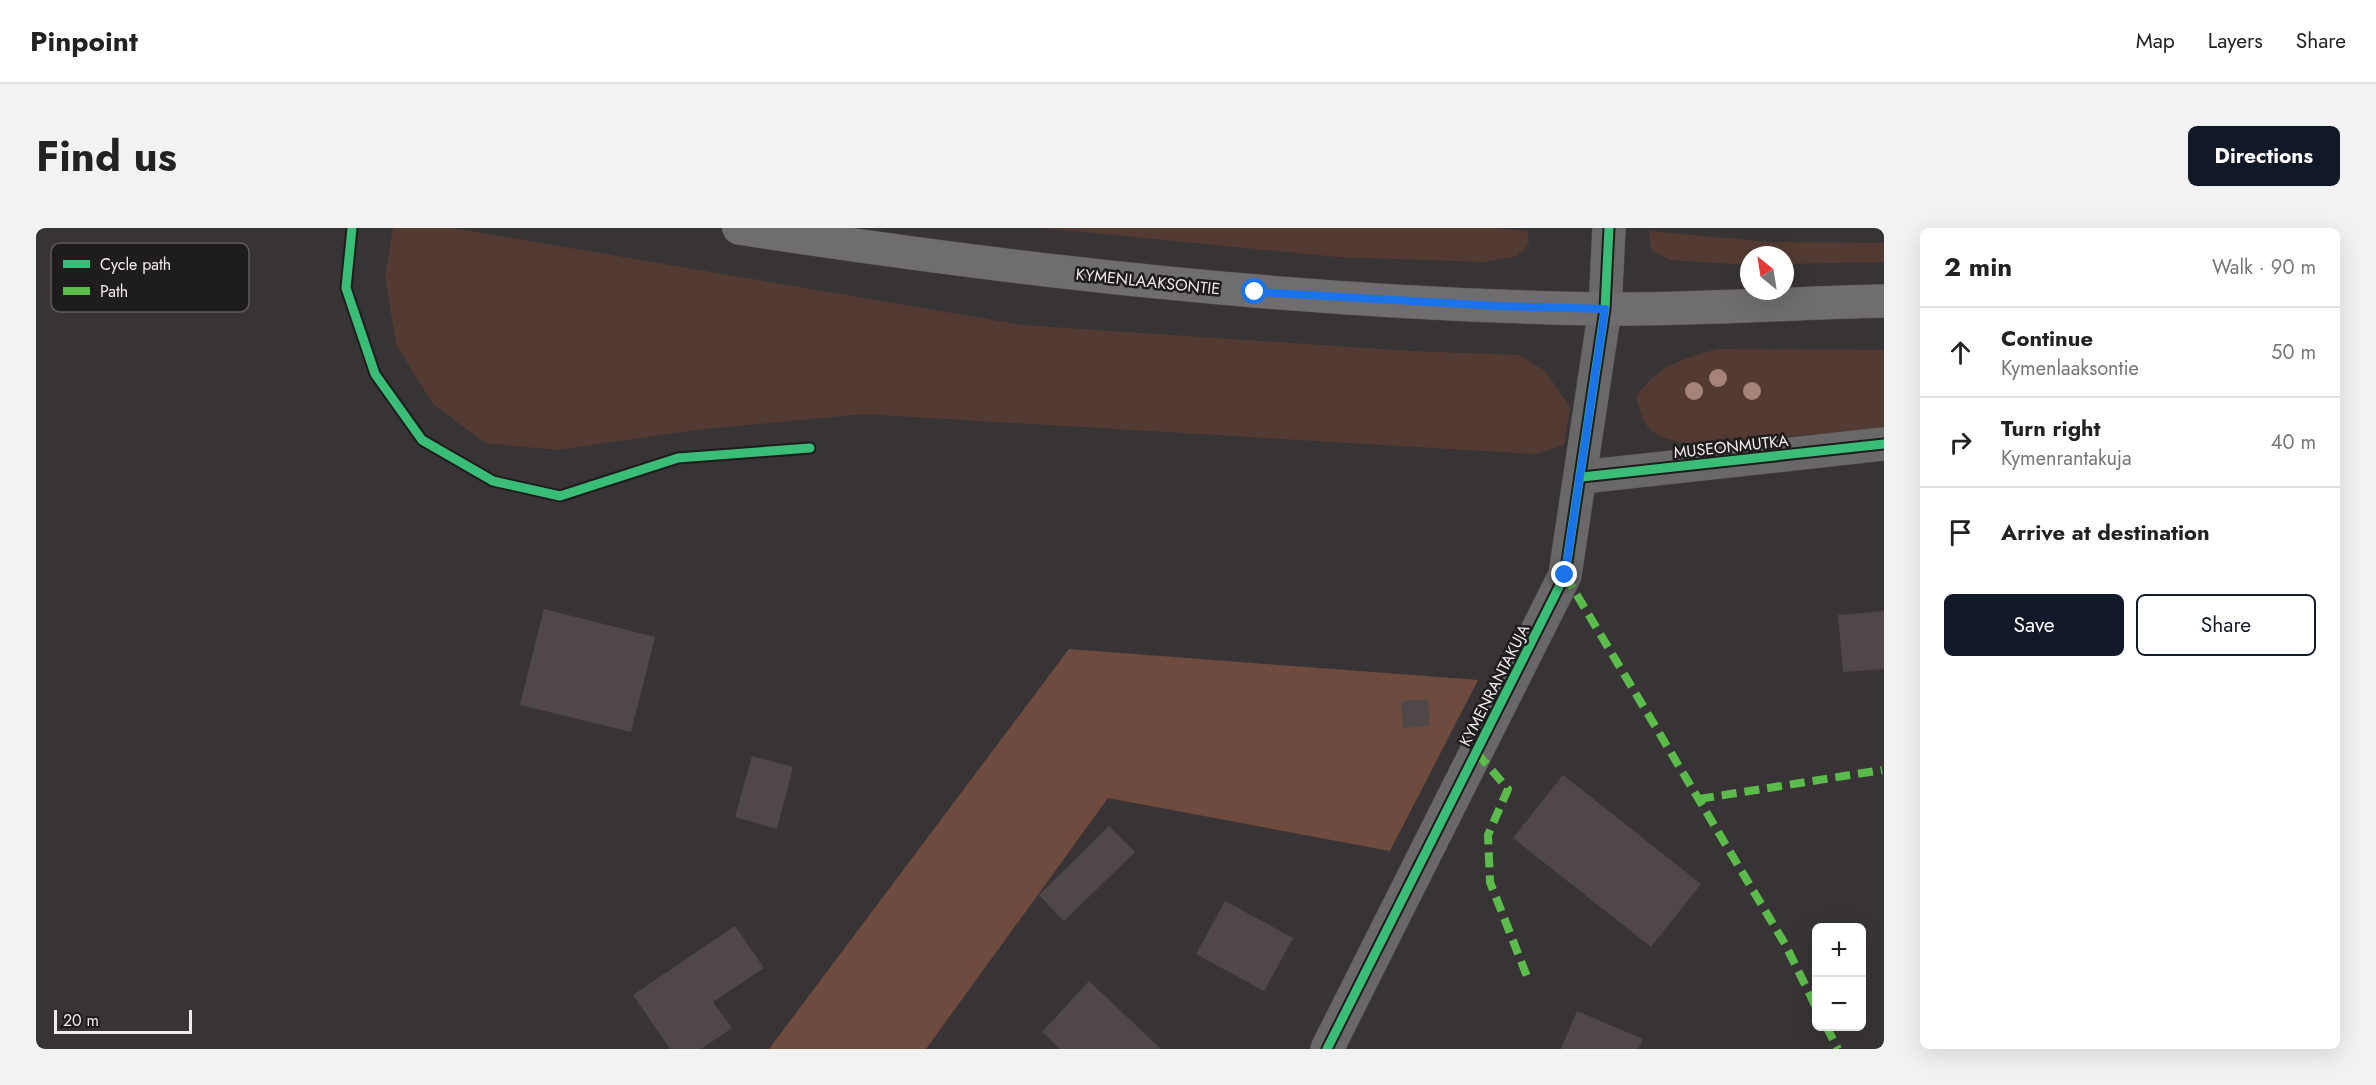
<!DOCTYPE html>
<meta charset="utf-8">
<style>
:root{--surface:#fff;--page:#f2f2f2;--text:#222;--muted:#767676;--line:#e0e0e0;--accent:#111827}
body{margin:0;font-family:Jost,sans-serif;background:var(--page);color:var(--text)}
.controls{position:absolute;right:18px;bottom:18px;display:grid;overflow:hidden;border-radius:9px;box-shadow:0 6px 24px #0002}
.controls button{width:54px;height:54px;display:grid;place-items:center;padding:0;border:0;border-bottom:2px solid var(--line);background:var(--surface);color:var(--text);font:30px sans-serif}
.compass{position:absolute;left:1704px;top:18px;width:54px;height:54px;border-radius:50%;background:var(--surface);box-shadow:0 6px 24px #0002;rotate:330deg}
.scale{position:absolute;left:18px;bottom:15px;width:138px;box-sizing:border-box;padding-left:6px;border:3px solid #f1edef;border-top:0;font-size:16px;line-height:21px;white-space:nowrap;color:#f1edef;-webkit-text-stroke:4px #1f1c1e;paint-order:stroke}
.stop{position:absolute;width:18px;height:18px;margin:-14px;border:4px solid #1a73e8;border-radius:50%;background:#fff}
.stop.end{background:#1a73e8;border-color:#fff;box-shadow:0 2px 6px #0008}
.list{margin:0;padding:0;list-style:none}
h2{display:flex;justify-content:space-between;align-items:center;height:78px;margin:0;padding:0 24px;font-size:26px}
h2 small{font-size:20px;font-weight:400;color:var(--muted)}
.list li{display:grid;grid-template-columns:39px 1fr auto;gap:18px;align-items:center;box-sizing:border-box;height:90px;padding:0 24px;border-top:2px solid var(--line)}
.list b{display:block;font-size:22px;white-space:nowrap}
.list p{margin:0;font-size:20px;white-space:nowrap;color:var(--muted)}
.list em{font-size:20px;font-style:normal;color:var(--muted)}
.actions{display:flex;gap:12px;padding:18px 24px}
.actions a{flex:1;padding:14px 0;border:2px solid var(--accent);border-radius:9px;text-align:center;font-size:21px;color:var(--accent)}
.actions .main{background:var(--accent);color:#fff}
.icon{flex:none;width:33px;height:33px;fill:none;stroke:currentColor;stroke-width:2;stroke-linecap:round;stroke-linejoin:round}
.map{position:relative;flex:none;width:1848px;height:821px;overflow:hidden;border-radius:9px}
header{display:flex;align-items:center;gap:36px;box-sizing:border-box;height:84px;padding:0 30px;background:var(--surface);border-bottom:2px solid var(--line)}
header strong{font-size:28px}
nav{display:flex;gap:33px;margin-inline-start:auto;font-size:21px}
.intro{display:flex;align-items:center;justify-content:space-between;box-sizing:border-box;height:144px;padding:0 36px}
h1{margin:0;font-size:42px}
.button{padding:15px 27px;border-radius:9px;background:var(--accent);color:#fff;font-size:21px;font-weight:700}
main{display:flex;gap:36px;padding:0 36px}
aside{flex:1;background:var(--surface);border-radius:9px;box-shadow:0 6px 24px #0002}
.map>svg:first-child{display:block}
.green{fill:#533b33}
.forest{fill:#6f4b3f}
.building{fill:#504749}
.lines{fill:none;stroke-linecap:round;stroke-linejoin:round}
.minor-casing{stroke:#565355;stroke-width:34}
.secondary-casing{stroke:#565355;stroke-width:34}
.minor{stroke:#6a6769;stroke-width:33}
.secondary{stroke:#706d70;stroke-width:33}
.quiet{stroke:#5cbc4b;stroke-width:8;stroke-dasharray:15 8;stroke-linecap:butt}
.cycleway-casing{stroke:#1f1c1e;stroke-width:13}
.cycleway{stroke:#3abd76;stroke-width:9}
.tree{fill:#a58379}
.route{stroke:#1a73e8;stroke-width:8}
.labels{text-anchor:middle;stroke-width:5;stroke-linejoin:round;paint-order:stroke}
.street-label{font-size:16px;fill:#f1edef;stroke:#1f1c1e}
.key{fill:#1f1c1e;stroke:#5e5b5d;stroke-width:1.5}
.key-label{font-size:16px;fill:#f1edef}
</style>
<header>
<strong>Pinpoint</strong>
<nav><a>Map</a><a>Layers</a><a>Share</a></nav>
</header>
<div class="intro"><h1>Find us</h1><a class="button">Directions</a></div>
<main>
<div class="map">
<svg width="1848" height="821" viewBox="0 0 1848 821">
<rect width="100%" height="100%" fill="#383436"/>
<path class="green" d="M 357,0 L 417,0 L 986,97 L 1374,123 L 1483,127 L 1509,143 L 1534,179 L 1528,217 L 1500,226 L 827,186 L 660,202 L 521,222 L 449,215 L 397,176 L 360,116 L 349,49 Z
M 1007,0 L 1459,0 L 1491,3 L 1493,16 L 1481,28 L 1449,34 L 1302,29 Z
M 1613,3 L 1732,14 L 1848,15 L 1848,34 L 1749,36 L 1749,27 L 1713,27 L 1713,37 L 1634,32 L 1615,22 Z
M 1681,121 L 1848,122 L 1848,201 L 1652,216 C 1617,208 1608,205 1600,168 C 1626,135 1642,133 1681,121 Z"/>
<path class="forest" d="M 1033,421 L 1442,452 L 1354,623 L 1072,570 L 890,821 L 733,821 Z"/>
<path class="building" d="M 508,381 L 619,409 L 595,504 L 484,477 Z
M 1848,383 L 1848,441 L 1807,444 L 1802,387 Z
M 1392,471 L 1394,498 L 1367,500 L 1365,473 Z
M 716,528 L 757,539 L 741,601 L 699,589 Z
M 1527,547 L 1665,656 L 1615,719 L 1477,610 Z
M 1073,598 L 1099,624 L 1028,693 L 1003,667 Z
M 1189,673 L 1257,710 L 1228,763 L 1160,726 Z
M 699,698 L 728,740 L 677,774 L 696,800 L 665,821 L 634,821 L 597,767 Z
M 1053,753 L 1125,821 L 1024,821 L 1006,804 Z
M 1541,783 L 1607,811 L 1602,821 L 1525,821 Z"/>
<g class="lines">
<g class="minor-casing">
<path id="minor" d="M 1546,249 L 1848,216
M 1291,821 L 1529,347 L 1569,81 L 1573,0"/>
</g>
<g class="secondary-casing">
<path id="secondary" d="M 703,0 C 989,44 1276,76 1565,81 C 1659,82 1754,75 1848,73"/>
</g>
<use href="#minor" class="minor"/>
<use href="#secondary" class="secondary"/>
<path class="quiet" d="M 1529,347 L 1749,716 L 1780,779
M 1441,525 L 1472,561 L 1452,607 L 1454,654 L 1492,751
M 1663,571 L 1846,542
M 1790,798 L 1802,821"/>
<g class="cycleway-casing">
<path id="cycleway" d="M 316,0 L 310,60 L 339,146 L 386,212 L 457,253 L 524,268 L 642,230 L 774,220
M 1546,249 L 1848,216
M 1291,821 L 1529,347 L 1569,81 L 1573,0"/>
</g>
<use href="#cycleway" class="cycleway"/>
</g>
<g class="tree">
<circle cx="1682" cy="150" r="9"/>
<circle cx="1658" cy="163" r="9"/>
<circle cx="1716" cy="163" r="9"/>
</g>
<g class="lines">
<path class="route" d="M 1219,64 L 1461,78 L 1569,81 L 1529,347"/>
</g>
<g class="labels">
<g class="street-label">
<text transform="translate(1112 53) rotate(6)" y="6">KYMENLAAKSONTIE</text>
<text transform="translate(1695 218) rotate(-6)" y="6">MUSEONMUTKA</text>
<text transform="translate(1458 457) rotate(-63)" y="6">KYMENRANTAKUJA</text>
</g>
</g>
<rect x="15" y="15" width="198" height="69" rx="9" class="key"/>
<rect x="27" y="32" width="27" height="8" fill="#3abd76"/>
<rect x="27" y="59" width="27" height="8" fill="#5cbc4b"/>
<g class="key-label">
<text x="64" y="42">Cycle path</text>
<text x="64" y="69">Path</text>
</g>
</svg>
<div class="controls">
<button>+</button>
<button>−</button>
</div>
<svg class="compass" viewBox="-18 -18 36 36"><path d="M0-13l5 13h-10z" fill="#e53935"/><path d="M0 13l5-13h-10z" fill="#767676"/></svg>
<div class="scale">20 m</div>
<div class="stop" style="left:1219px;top:64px"></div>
<div class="stop end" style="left:1529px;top:347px"></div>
</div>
<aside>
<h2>2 min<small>Walk · 90 m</small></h2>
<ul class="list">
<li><svg class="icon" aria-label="ahead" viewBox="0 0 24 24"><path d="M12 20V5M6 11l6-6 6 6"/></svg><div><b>Continue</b><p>Kymenlaaksontie</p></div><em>50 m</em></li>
<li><svg class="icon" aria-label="right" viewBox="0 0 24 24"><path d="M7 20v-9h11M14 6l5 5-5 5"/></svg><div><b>Turn right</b><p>Kymenrantakuja</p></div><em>40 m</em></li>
<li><svg class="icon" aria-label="arrive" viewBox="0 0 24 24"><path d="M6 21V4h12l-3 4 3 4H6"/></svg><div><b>Arrive at destination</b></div></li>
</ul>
<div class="actions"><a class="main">Save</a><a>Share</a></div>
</aside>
</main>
